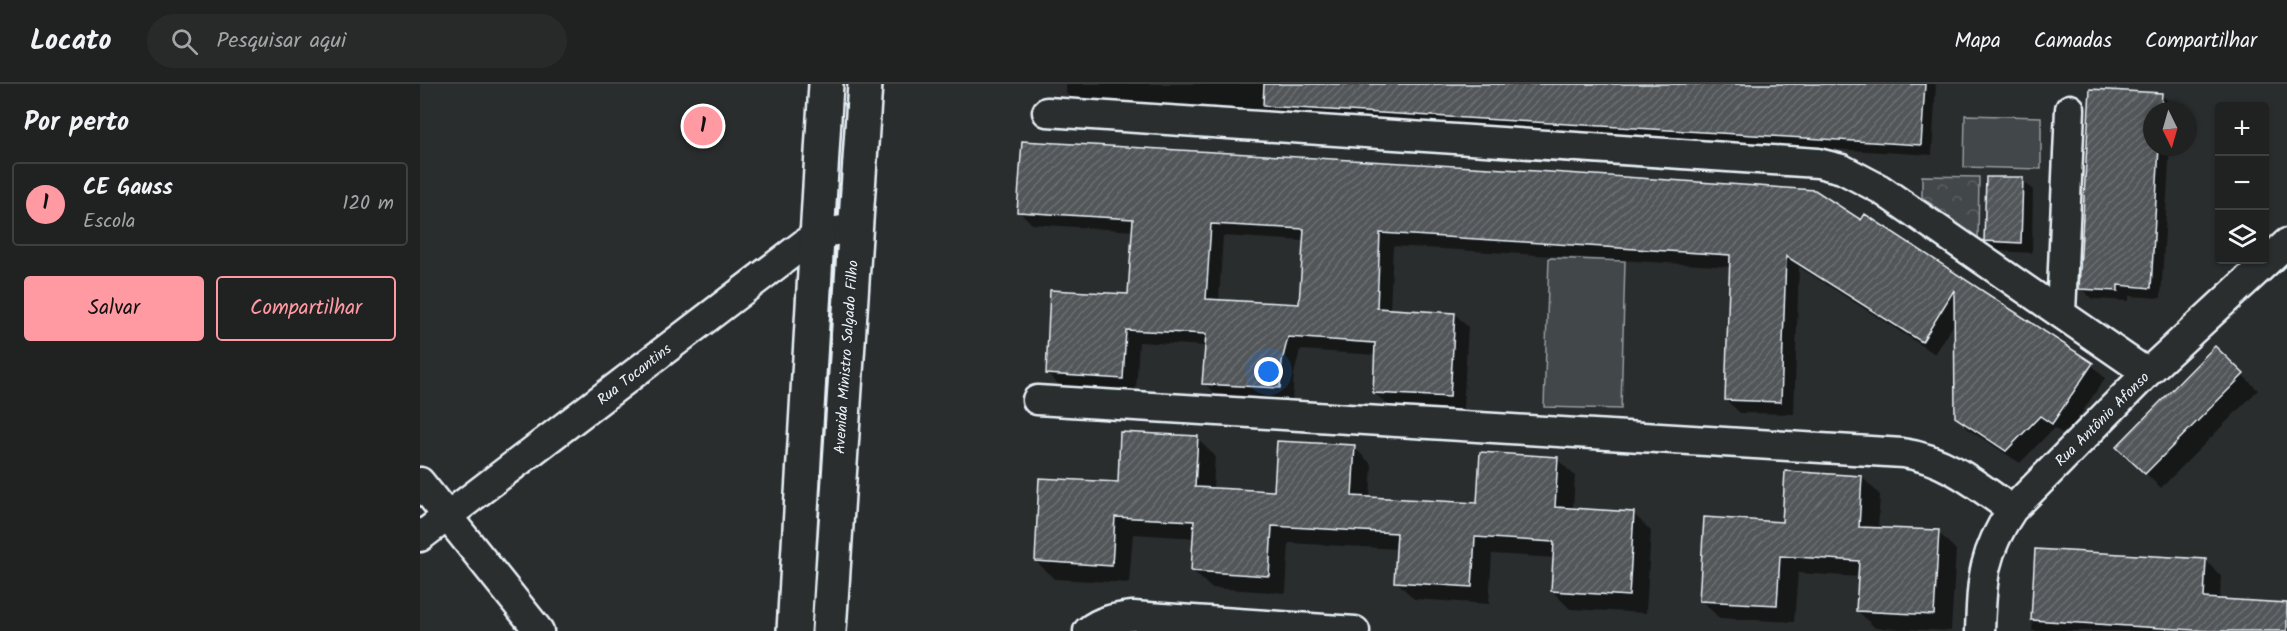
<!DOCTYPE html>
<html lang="pt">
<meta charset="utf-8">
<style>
:root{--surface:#202222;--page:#282a2a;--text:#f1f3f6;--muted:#a2a4a5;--line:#3d3f40;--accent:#ff9aa2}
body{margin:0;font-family:Kalam,sans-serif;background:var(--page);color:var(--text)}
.controls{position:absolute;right:18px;top:18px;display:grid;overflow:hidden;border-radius:6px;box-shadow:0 2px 4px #0004}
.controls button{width:54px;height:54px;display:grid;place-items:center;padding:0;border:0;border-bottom:2px solid var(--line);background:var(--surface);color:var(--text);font:30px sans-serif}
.compass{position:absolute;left:1723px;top:18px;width:54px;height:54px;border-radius:50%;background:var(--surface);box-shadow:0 2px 4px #0004;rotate:175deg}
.you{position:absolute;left:849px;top:288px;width:21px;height:21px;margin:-15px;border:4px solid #fff;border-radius:50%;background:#1a73e8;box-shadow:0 0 0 9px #1a73e833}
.badge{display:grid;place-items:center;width:39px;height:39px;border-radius:50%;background:var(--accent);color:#111;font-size:20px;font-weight:700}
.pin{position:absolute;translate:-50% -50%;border:3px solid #fff;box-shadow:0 2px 6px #0006}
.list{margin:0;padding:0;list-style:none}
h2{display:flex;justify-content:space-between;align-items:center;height:78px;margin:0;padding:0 24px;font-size:26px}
h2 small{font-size:20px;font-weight:400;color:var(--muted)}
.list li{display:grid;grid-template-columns:39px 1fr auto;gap:18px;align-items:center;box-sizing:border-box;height:84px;margin:0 12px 12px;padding:0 12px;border:2px solid var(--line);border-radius:6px}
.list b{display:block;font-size:22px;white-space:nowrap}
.list p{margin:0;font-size:20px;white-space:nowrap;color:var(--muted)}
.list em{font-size:20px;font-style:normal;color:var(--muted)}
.actions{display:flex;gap:12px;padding:18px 24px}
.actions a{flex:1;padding:14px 0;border:2px solid var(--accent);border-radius:6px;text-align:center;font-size:21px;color:var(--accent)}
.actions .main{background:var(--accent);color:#111}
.icon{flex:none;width:33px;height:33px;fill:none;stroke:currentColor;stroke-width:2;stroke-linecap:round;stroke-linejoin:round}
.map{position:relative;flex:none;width:1867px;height:547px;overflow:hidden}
header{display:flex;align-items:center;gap:36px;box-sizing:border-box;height:84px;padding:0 30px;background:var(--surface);border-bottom:2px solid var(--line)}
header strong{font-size:28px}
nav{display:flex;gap:33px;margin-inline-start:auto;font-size:21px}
.search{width:420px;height:54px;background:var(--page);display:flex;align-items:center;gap:15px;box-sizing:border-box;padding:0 21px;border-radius:33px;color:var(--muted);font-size:22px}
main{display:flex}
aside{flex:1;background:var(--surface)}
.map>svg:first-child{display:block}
.grass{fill:#424648;stroke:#959ca0;stroke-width:1.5}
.park{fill:url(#park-crowns);stroke:#959ca0;stroke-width:1.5}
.shadow{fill:#0007;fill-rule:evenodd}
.building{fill:url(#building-hatch);stroke:#e8f1f8;stroke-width:1.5;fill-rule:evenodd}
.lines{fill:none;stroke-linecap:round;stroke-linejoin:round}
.street-casing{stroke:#e8f1f8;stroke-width:33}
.secondary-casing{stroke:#e8f1f8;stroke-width:38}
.street{stroke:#2a2d2e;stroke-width:28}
.secondary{stroke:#2a2d2e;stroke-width:33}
.labels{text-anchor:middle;stroke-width:4.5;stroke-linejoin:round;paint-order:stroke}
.street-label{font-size:15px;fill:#e8f1f8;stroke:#2a2d2e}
</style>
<header>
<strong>Locato</strong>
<div class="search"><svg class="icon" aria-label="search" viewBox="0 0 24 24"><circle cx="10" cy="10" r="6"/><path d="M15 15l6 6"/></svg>Pesquisar aqui</div>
<nav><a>Mapa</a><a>Camadas</a><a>Compartilhar</a></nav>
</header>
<main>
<aside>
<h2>Por perto<small></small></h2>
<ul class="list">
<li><span class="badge">1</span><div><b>CE Gauss</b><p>Escola</p></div><em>120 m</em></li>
</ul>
<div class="actions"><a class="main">Salvar</a><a>Compartilhar</a></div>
</aside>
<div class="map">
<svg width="1867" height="547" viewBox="0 0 1867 547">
<defs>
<pattern id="park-crowns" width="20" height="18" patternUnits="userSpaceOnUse" patternTransform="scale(1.5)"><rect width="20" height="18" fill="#424648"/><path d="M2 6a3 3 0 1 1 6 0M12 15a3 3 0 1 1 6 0" fill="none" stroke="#5d6163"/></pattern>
<pattern id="building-hatch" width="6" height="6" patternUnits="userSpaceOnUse" patternTransform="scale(1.5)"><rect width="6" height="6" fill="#535759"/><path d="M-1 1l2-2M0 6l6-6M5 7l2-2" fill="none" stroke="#6c7072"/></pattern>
</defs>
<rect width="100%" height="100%" fill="#2a2d2e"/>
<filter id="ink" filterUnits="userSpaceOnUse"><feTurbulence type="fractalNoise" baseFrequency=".0167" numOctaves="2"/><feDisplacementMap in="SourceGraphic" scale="12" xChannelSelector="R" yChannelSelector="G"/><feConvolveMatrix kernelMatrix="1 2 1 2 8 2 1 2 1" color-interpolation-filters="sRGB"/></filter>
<g filter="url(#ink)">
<path class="grass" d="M 1545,31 L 1621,33 L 1621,85 L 1544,83 Z
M 1129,174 L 1205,177 L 1201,325 L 1124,323 Z"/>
<path class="park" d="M 1502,92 L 1559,93 L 1558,155 L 1502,113 Z"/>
<path class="shadow" d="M 646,0 L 1515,0 L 1516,1 L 1512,71 L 657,20 L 646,9 Z
M 1672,7 L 1742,11 L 1753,22 L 1752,27 L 1732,27 L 1732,63 L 1750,63 L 1741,214 L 1709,212 L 1709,217 L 1672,215 L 1661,204 Z
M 1602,95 L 1613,106 L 1612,169 L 1577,167 L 1566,156 Z
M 599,127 L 1441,139 L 1445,132 L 1672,281 L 1685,294 L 1646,352 L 1634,344 L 1600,379 L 1549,346 L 1536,333 L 1536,237 L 1515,270 L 1379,183 L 1374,330 L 1320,329 L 1306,316 L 1311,183 L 973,162 L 970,226 L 1035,230 L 1048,243 L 1043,326 L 967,321 L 954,308 L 956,271 L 880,266 L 874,291 L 872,317 L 797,312 L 784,299 L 785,262 L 719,258 L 716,307 L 640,302 L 627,289 L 710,212 L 714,147 L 612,140 ZM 803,152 L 884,157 L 880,222 L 799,217 Z
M 1795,264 L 1838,306 L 1741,404 L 1698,363 Z
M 777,354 L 795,372 L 793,405 L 856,409 L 934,363 L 952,381 L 950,414 L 1059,420 L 1137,375 L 1155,392 L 1153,426 L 1213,429 L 1231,447 L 1226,529 L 1150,525 L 1132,507 L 1135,474 L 1072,470 L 1069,520 L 994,515 L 976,497 L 978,465 L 869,459 L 866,509 L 791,504 L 773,487 L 774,454 L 713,450 L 709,499 L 634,495 L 616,477 L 699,400 Z
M 1442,393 L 1460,411 L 1458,445 L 1518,448 L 1536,466 L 1531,547 L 1455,544 L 1437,526 L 1439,493 L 1378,489 L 1374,538 L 1299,534 L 1281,516 L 1363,440 Z
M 1617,466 L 1786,477 L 1801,492 L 1800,516 L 1867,520 L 1867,547 L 1612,547 Z"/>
<path class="building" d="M 844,0 L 1505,0 L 1501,61 L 843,22 Z
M 1670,5 L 1742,9 L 1741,27 L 1732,27 L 1732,63 L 1739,63 L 1731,204 L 1698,201 L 1698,207 L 1659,205 Z
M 602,57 L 1070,84 L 1395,106 L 1441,136 L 1445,130 L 1673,279 L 1632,340 L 1620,332 L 1586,367 L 1535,333 L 1534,206 L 1502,258 L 1366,172 L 1361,318 L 1305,316 L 1310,171 L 960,149 L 957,224 L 1035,229 L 1030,313 L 953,309 L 955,259 L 868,253 L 862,277 L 860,304 L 782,300 L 786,250 L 706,246 L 703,295 L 626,290 L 630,206 L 708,210 L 713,135 L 597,128 ZM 791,140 L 884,145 L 879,220 L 786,215 Z
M 1566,93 L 1603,93 L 1601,159 L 1564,157 Z
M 1795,262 L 1824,290 L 1725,390 L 1696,363 Z
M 700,348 L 778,352 L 775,403 L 854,407 L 857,357 L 935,361 L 932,412 L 1057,419 L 1060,368 L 1138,373 L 1135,423 L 1214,428 L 1209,512 L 1131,507 L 1134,458 L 1055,453 L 1052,503 L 974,498 L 977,449 L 852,442 L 849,492 L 771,487 L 774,437 L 695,433 L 692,482 L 615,477 L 619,394 L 698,398 Z
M 1365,387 L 1442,392 L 1439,443 L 1519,446 L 1514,531 L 1436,527 L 1439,477 L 1360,472 L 1357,521 L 1279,517 L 1284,433 L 1362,438 Z
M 1615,465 L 1786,475 L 1784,514 L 1867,519 L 1867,547 L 1790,547 L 1611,536 Z"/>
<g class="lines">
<g class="street-casing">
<path id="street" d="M 627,28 L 1398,79 L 1422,85 L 1460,105 L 1727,289
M 1641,229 L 1650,25
M 617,316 L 1483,369 C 1526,375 1557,401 1592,426
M 0,398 L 119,547
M 0,453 L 397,150 L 435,144
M 668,547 C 681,536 696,534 713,532 L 935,547
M 1560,547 C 1562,496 1562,470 1592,426 L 1727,289 L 1867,159"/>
</g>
<g class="secondary-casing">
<path id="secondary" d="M 374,547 L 406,0
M 409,547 L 445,0"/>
</g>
<use href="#street" class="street"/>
<use href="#secondary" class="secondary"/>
</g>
</g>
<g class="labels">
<g class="street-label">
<text transform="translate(426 273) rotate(-86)" y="5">Avenida Ministro Salgado Filho</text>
<text transform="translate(214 290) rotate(-38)" y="5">Rua Tocantins</text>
<text transform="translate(1682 335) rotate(-45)" y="5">Rua Antônio Afonso</text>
</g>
</g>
</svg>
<div class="controls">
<button>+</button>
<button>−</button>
<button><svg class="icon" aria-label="layers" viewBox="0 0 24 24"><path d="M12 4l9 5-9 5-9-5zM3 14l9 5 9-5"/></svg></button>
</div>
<svg class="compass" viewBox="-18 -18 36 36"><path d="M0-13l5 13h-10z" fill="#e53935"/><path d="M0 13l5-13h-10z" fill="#a2a4a5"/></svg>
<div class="you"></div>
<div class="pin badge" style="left:283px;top:42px">1</div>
</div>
</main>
